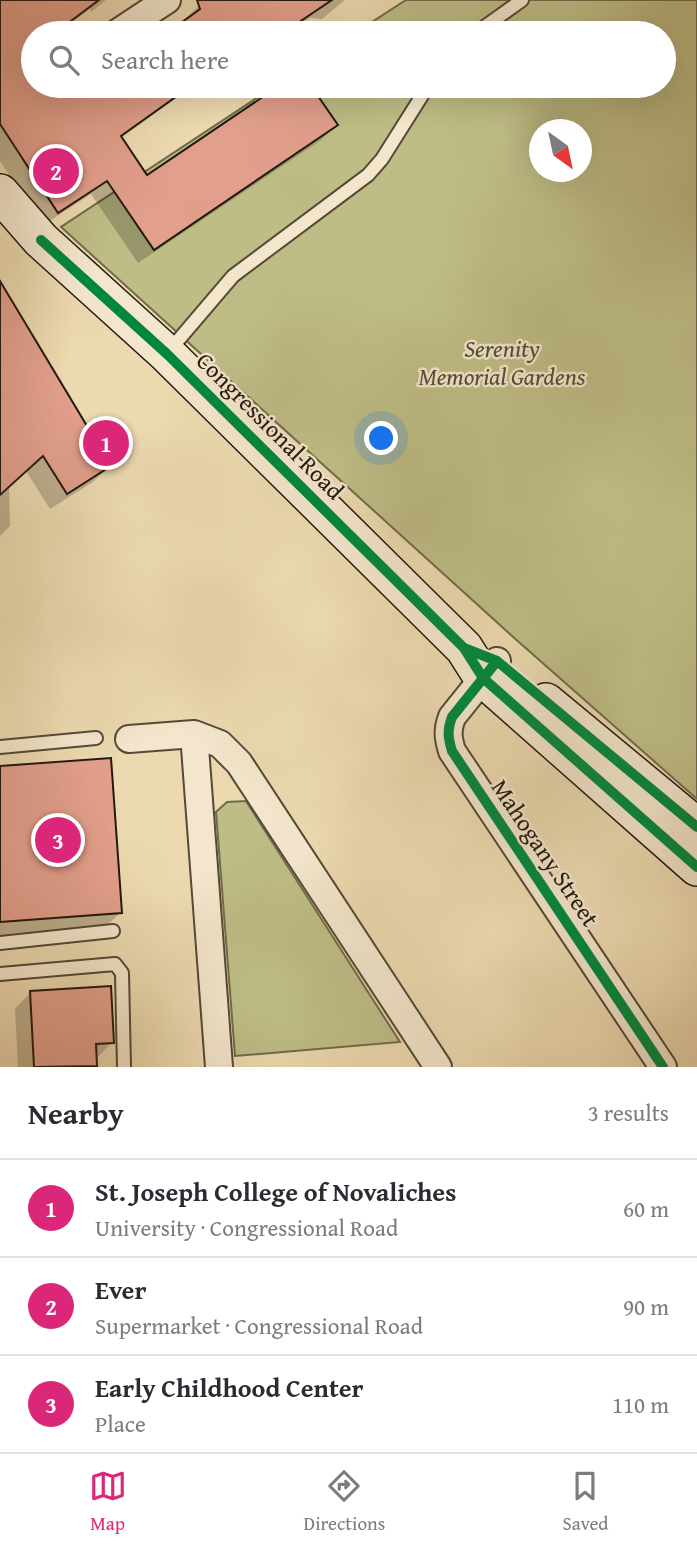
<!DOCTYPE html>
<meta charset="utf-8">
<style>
:root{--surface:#fff;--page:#f2f2f3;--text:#2b2b33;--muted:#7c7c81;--line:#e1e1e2;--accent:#db2777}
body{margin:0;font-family:"Gentium Book Plus",serif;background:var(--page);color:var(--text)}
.compass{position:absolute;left:529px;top:119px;width:63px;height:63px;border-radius:50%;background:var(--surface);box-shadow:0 7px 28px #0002;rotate:147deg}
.you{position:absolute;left:382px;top:439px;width:24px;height:24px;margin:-18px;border:5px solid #fff;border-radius:50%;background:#1a73e8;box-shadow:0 0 0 10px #1a73e833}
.badge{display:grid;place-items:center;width:46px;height:46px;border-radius:50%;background:var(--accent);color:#fff;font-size:23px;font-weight:700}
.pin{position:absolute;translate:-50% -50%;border:4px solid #fff;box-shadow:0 2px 7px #0006}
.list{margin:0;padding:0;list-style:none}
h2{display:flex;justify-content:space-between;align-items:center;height:91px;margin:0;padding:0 28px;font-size:30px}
h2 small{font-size:23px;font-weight:400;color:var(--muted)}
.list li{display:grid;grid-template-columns:46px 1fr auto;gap:21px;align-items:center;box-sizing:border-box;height:98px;padding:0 28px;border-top:2px solid var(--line)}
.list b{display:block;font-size:26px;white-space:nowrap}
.list p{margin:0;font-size:23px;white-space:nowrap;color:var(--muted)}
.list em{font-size:23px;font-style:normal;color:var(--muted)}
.icon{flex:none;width:38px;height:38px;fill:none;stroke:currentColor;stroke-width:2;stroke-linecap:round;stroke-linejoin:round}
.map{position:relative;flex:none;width:697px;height:1067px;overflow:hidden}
.search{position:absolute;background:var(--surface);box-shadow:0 7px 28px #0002;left:21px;right:21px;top:21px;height:77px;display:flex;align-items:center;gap:18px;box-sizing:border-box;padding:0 24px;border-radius:38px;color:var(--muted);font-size:26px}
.sheet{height:385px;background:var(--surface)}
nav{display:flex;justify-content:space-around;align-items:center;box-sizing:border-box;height:98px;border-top:2px solid var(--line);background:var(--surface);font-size:19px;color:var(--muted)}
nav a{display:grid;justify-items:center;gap:4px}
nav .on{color:var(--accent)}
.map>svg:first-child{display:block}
.green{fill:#bebd86;stroke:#706b4a;stroke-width:2;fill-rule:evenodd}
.shadow{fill:#0003}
.building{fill:#e29f8c;stroke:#23190f;stroke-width:2}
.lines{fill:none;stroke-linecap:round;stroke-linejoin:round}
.lane-casing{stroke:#554937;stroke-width:16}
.street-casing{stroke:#554937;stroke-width:30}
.secondary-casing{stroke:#23190f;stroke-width:40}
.lane{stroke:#f3e6cc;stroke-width:12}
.street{stroke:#f3e6cc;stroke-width:26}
.secondary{stroke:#f3e6cc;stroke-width:37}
.cycleway-casing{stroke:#f3e6cc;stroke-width:15}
.cycleway{stroke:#00873e;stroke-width:10}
.labels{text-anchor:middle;stroke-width:5;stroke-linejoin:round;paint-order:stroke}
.park-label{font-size:24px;font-style:italic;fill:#524a33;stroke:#f3e6cc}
.street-label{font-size:24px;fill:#23190f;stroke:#f3e6cc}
</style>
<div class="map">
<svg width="697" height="1067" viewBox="0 0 697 1067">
<rect width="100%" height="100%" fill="#ecd9b0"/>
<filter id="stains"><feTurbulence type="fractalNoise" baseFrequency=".00286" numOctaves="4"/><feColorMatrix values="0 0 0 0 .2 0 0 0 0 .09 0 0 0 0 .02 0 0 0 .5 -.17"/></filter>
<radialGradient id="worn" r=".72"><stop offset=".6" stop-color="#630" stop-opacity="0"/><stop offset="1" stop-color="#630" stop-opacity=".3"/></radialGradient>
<path class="green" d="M 406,0 L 697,0 L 697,799 L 512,636 L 61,227 L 275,86 L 664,86 L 664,33 L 355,33 ZM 540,130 L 582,130 L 582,172 L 540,172 Z
M 246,801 L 400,1042 L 235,1056 L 216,812 L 227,802 Z"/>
<path class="shadow" d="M 0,0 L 106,0 L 91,12 L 90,9 L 57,33 L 33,33 L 33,86 L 87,86 L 91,92 L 100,86 L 193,86 L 121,138 L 147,178 L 282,86 L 309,86 L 336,125 L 321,140 L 138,263 L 91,194 L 42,226 L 0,161 Z
M 205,0 L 345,0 L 322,19 L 310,18 L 287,33 L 170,33 L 185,22 L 184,20 Z
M 0,285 L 109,466 L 93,482 L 50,509 L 26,471 L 9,486 L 10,526 L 0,536 Z
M 0,768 L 120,913 L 103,929 L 0,936 Z
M 31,992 L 112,1042 L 95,1060 L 94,1067 L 18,1067 L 15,1009 Z"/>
<path class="building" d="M 0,0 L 99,0 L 55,33 L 33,33 L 33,86 L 191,86 L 121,136 L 147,175 L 279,86 L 311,86 L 338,125 L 154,250 L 107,181 L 58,213 L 0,124 Z
M 197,0 L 332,0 L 283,33 L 167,33 L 200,9 Z
M 0,281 L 111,466 L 67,494 L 43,456 L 0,495 Z
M 111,758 L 122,913 L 0,922 L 0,766 Z
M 111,986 L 114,1043 L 96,1044 L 97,1066 L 34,1067 L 30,991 Z"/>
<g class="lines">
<g class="lane-casing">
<path id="lane" d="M 476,33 L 522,0
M 169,351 L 233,276 L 368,175 L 382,159 L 428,86
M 0,747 L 96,738
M 0,943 L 113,931
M 0,974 L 115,964 L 122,973 L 124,1067"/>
</g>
<g class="street-casing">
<path id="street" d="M 117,33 L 167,0
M 497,661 L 452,717 C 447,730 448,738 452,751 L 663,1067
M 194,734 L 219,1067
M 129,739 L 194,734 L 220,744 L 239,763 L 438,1067"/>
</g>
<g class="secondary-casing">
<path id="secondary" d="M 0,193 L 41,240 L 167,354 L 464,648 L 483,678 L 697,867
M 546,702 L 697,827"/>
</g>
<use href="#lane" class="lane"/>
<use href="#street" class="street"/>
<use href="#secondary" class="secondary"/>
<g class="cycleway-casing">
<path id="cycleway" d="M 41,240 L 167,354 L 464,648 L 483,678 L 697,867
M 464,648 L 497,661 L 697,827
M 497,661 L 452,717 C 447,730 448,738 452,751 L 663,1067"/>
</g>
<use href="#cycleway" class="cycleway"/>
</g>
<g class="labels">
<g class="park-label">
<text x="502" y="357">Serenity<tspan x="502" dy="28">Memorial Gardens</tspan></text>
</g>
<g class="street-label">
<text transform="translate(270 426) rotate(45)" y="8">Congressional Road</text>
<text transform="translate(545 853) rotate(56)" y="8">Mahogany Street</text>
</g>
</g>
<rect width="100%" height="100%" filter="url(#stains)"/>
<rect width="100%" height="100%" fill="url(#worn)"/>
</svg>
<svg class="compass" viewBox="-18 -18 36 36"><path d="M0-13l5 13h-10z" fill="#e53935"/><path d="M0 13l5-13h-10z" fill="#7c7c81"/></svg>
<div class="you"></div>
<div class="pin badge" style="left:106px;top:443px">1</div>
<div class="pin badge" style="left:56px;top:171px">2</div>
<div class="pin badge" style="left:58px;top:840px">3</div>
<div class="search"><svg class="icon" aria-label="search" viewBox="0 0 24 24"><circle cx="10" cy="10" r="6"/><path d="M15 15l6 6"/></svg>Search here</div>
</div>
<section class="sheet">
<h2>Nearby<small>3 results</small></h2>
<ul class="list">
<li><span class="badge">1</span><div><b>St. Joseph College of Novaliches</b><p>University · Congressional Road</p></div><em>60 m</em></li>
<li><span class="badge">2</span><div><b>Ever</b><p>Supermarket · Congressional Road</p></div><em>90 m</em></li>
<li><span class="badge">3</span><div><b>Early Childhood Center</b><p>Place</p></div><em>110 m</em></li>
</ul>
</section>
<nav>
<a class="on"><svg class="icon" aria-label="map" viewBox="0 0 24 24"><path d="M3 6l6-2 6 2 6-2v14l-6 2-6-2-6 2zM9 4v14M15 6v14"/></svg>Map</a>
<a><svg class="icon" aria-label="directions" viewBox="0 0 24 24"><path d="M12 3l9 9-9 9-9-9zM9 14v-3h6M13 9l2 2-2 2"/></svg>Directions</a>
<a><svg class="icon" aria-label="saved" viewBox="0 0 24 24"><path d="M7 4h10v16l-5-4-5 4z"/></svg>Saved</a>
</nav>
